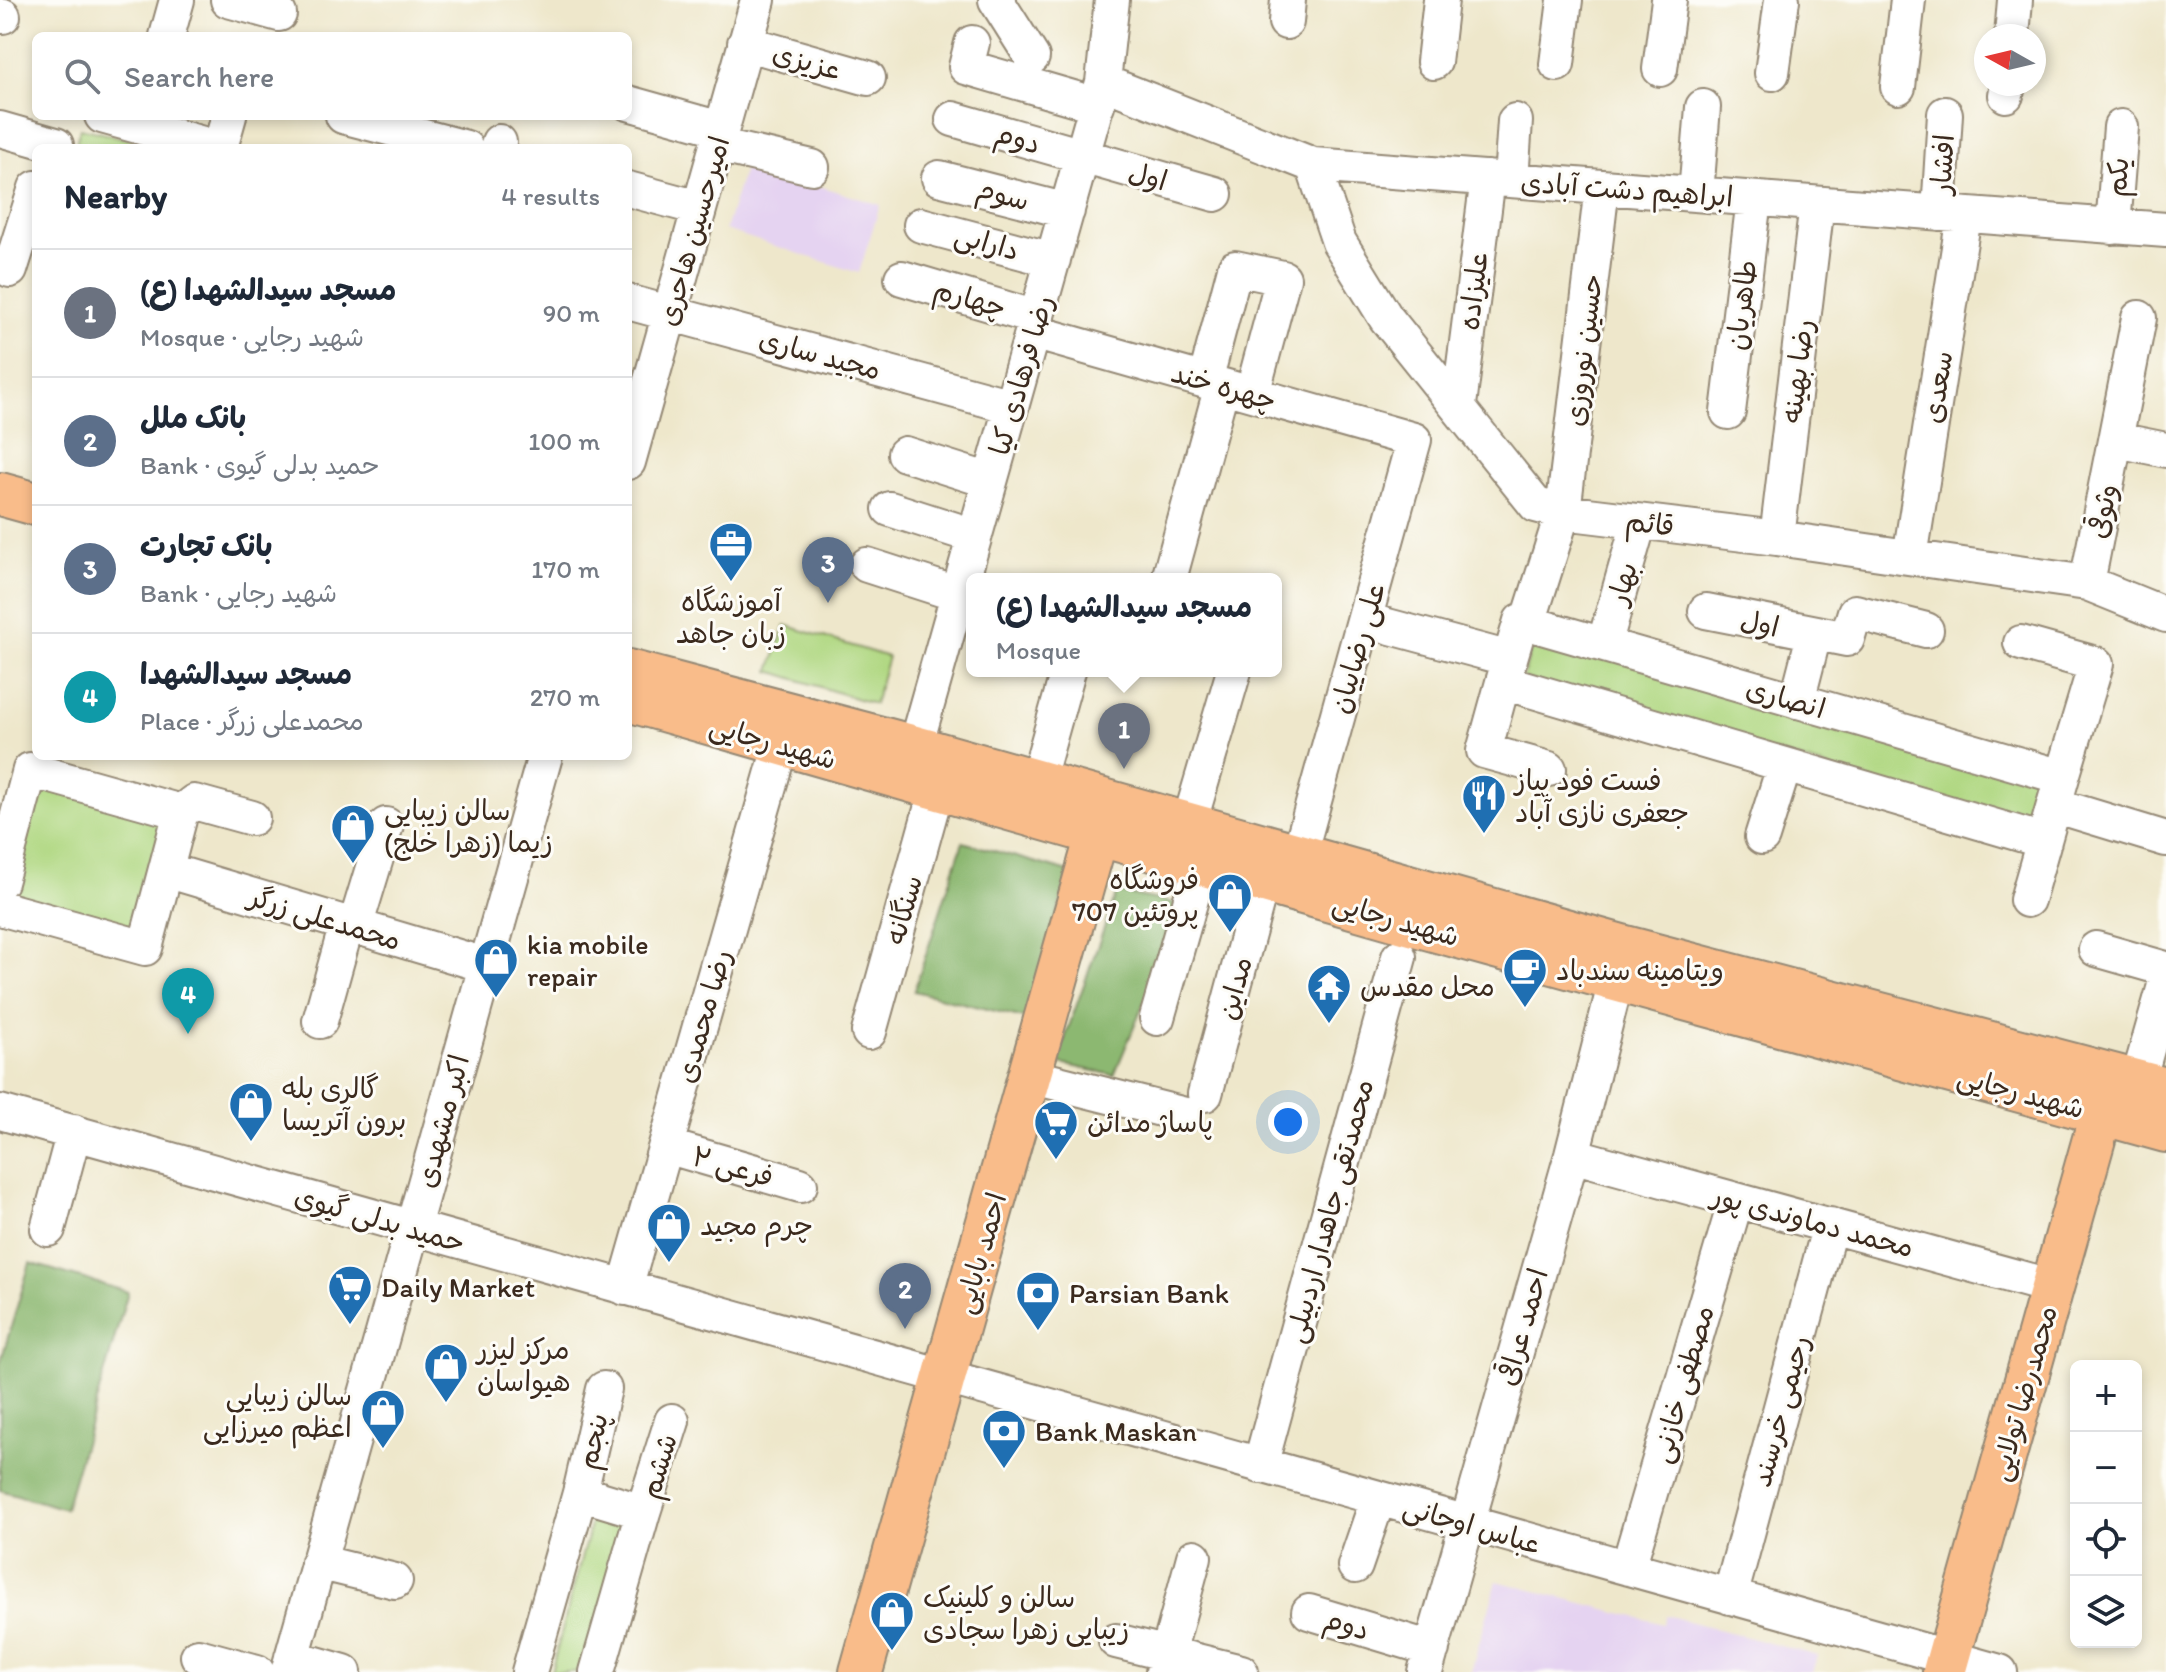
<!DOCTYPE html>
<meta charset="utf-8">
<style>
:root{--surface:#fff;--page:#f2f2f3;--text:#1f2937;--muted:#747a83;--line:#e0e1e3;--accent:#1f6fb2}
body{margin:0;font-family:Itim,"Playpen Sans Arabic",sans-serif;background:var(--page);color:var(--text)}
.controls{position:absolute;right:24px;bottom:24px;display:grid;overflow:hidden;border-radius:12px;box-shadow:0 4px 12px #0003}
.controls button{width:72px;height:72px;display:grid;place-items:center;padding:0;border:0;border-bottom:2px solid var(--line);background:var(--surface);color:var(--text);font:40px sans-serif}
.compass{position:absolute;left:1974px;top:24px;width:72px;height:72px;border-radius:50%;background:var(--surface);box-shadow:0 4px 12px #0003;rotate:278deg}
.you{position:absolute;left:1288px;top:1122px;width:28px;height:28px;margin:-20px;border:6px solid #fff;border-radius:50%;background:#1a73e8;box-shadow:0 0 0 12px #1a73e833}
.badge{display:grid;place-items:center;width:52px;height:52px;border-radius:50%;background:var(--accent);color:#fff;font-size:26px;font-weight:700}
.pin{position:absolute;translate:-50% -66px;filter:drop-shadow(0 2px 4px #0008)}
.pin::after{content:'';position:absolute;top:42px;width:28px;height:24px;background:inherit;clip-path:polygon(0 0,100% 0,50% 100%)}
.popup{position:absolute;left:966px;top:573px;width:316px;height:104px;box-sizing:border-box;display:grid;place-content:center;border-radius:12px;background:var(--surface);filter:drop-shadow(0 2px 6px #0005);font-size:26px;white-space:nowrap;color:var(--muted)}
.popup b{font-size:30px;color:var(--text)}
.popup::after{content:'';position:absolute;left:50%;top:100%;margin-left:-16px;border:16px solid transparent;border-top-color:var(--surface)}
.list{margin:0;padding:0;list-style:none}
h2{display:flex;justify-content:space-between;align-items:center;height:104px;margin:0;padding:0 32px;font-size:34px}
h2 small{font-size:26px;font-weight:400;color:var(--muted)}
.list li{display:grid;grid-template-columns:52px 1fr auto;gap:24px;align-items:center;box-sizing:border-box;height:128px;padding:0 32px;border-top:2px solid var(--line)}
.list b{display:block;font-size:30px;white-space:nowrap}
.list p{margin:0;font-size:26px;white-space:nowrap;color:var(--muted)}
.list em{font-size:26px;font-style:normal;color:var(--muted)}
.icon{flex:none;width:44px;height:44px;fill:none;stroke:currentColor;stroke-width:2;stroke-linecap:round;stroke-linejoin:round}
.map{position:relative;flex:none;width:2166px;height:1672px;overflow:hidden}
.search{position:absolute;background:var(--surface);box-shadow:0 4px 12px #0003;left:32px;top:32px;width:600px;height:88px;display:flex;align-items:center;gap:20px;box-sizing:border-box;padding:0 28px;border-radius:12px;color:var(--muted);font-size:30px}
.panel{position:absolute;background:var(--surface);box-shadow:0 4px 12px #0003;left:32px;top:144px;width:600px;height:616px;border-radius:12px}
.map>svg:first-child{display:block}
.built{fill:#e5d3f1}
.green{fill:#b1d883;stroke:#768150;stroke-width:2}
.forest{fill:#8cb871;stroke:#647148;stroke-width:2}
.lines{fill:none;stroke-linecap:round;stroke-linejoin:round}
.minor-casing{stroke:#948874;stroke-width:38}
.major-casing{stroke:#948874;stroke-width:46}
.minor{stroke:#fff;stroke-width:34}
.major{stroke:#f9bc8a;stroke-width:42}
.labels{text-anchor:middle;stroke-width:6;stroke-linejoin:round;paint-order:stroke}
.street-label{font-size:28px;fill:#3b2a1e;stroke:#fdfcf7}
.poi-label{font-size:28px;fill:#3b2a1e;stroke:#fdfcf7;text-anchor:start}
</style>
<div class="map">
<svg width="2166" height="1672" viewBox="0 0 2166 1672">
<rect width="100%" height="100%" fill="#fdfcf7"/>
<filter id="ink" filterUnits="userSpaceOnUse"><feTurbulence type="fractalNoise" baseFrequency=".0125" numOctaves="2"/><feDisplacementMap in="SourceGraphic" scale="16" xChannelSelector="R" yChannelSelector="G"/><feConvolveMatrix kernelMatrix="1 2 1 2 8 2 1 2 1" color-interpolation-filters="sRGB"/></filter>
<filter id="wash" filterUnits="userSpaceOnUse"><feTurbulence type="fractalNoise" baseFrequency=".006" numOctaves="4" result="noise"/><feDisplacementMap in="SourceGraphic" scale="32" xChannelSelector="R" yChannelSelector="G"/><feGaussianBlur stdDeviation="1.8" result="paint"/><feColorMatrix in="noise" values="0 0 0 0 0 0 0 0 0 0 0 0 0 0 0 0 0 1.4 0 .05"/><feComposite in="paint" operator="in"/></filter>
<g filter="url(#wash)">
<rect width="100%" height="100%" fill="#eee7cb"/>
<path class="built" d="M 746,163 L 880,205 L 859,273 L 725,230 Z
M 1497,1581 L 1663,1624 L 1666,1615 L 1817,1656 L 1812,1672 L 1471,1672 Z"/>
<path class="green" d="M 80,128 L 166,148 L 75,148 Z
M 785,625 L 888,657 L 874,704 L 770,671 Z
M 1536,631 L 2040,779 L 2026,826 L 1523,678 Z
M 33,768 L 181,812 L 144,946 L 0,906 Z
M 592,1518 L 628,1528 L 589,1672 L 551,1672 Z"/>
<path class="forest" d="M 963,842 L 1069,872 L 1028,1019 L 914,991 Z
M 1117,892 L 1185,905 L 1114,1075 L 1056,1063 Z
M 30,1263 L 128,1292 L 65,1509 L 0,1490 L 0,1364 Z"/>
</g>
<g filter="url(#ink)">
<g class="lines">
<g class="minor-casing">
<path id="minor" d="M 228,0 L 279,14
M 996,0 L 1032,57
M 0,16 L 3,16
M 1286,22 L 1288,0
M 167,36 L 177,0
M 2012,36 L 2015,0
M 745,43 L 868,78
M 972,43 L 966,67 L 1097,105
M 1434,62 L 1441,0
M 1557,64 L 1565,0
M 1660,69 L 1669,0
M 1772,73 L 1782,0
M 1103,82 L 1313,165 L 2166,230
M 1898,87 L 1908,0
M 2006,95 L 2008,84
M 628,103 L 721,129
M 102,116 L 217,148
M 343,116 L 466,148
M 953,119 L 1215,194
M 0,129 L 56,145
M 717,145 L 812,167
M 220,148 L 229,116
M 497,148 L 499,142
M 1313,165 L 1339,242 L 1386,318 L 1536,505 L 1563,512 L 1777,538 L 2087,583 L 2166,615
M 939,178 L 1067,211
M 1511,180 L 1515,121
M 628,189 L 699,208
M 1696,194 L 1703,107
M 1939,213 L 1945,114
M 921,225 L 1053,260
M 2113,227 L 2121,127
M 10,270 L 36,188
M 902,278 L 1037,318
M 628,302 L 1011,406
M 1033,332 L 1414,440 L 1299,855
M 1205,381 L 1235,268 L 1283,278 L 1252,394
M 1459,405 L 1488,178
M 1728,412 L 1754,199
M 2117,440 L 2166,450
M 905,454 L 990,481
M 628,462 L 758,0
M 890,509 L 974,536
M 1777,538 L 1817,204
M 1910,557 L 1964,216
M 867,565 L 957,594
M 1169,579 L 1222,386
M 2087,583 L 2139,318
M 1706,611 L 1847,639 L 1855,612 L 1926,630
M 1365,620 L 1510,659
M 1528,623 L 1563,512 L 1602,187
M 2021,643 L 2096,664 L 2062,777
M 1604,645 L 1639,522
M 1503,682 L 1484,751 L 1549,769
M 1797,701 L 1814,635
M 915,747 L 1103,82 L 1112,0
M 1037,782 L 1068,671
M 2054,805 L 2166,839
M 181,812 L 194,802 L 252,818
M 1189,824 L 1234,671
M 1762,837 L 1784,767
M 166,870 L 485,965
M 0,882 L 30,770 L 181,812 L 145,948 L 0,908
M 2027,900 C 2039,859 2050,818 2062,777 L 1521,621 L 1503,682 L 2044,841
M 355,927 L 386,825
M 2096,949 L 2166,969
M 1157,1018 L 1201,864
M 320,1021 L 347,924
M 869,1032 L 937,788
M 1030,1076 L 1185,1115
M 2138,1081 L 2166,982
M 1205,1094 L 1262,882
M 0,1112 L 2000,1672
M 666,1146 L 800,1185
M 1572,1155 L 2053,1287
M 48,1229 L 74,1132
M 625,1288 L 781,744
M 1260,1466 L 1399,957
M 580,1493 L 643,1512 L 597,1672
M 643,1512 L 672,1421
M 318,1562 L 395,1581
M 1355,1566 L 1378,1499
M 1628,1568 L 1736,1200
M 1730,1597 L 1830,1225
M 1309,1612 L 1432,1649
M 1116,1641 L 1241,1672
M 198,1656 L 257,1672
M 292,1657 L 344,1672
M 288,1672 L 545,756
M 529,1672 L 580,1493 L 604,1389
M 1163,1672 L 1194,1557
M 1425,1672 L 1572,1155 L 1616,981"/>
</g>
<g class="major-casing">
<path id="major" d="M 0,494 L 36,504
M 628,671 L 915,747 L 1625,947 L 2166,1089
M 628,700 L 1408,923 L 2166,1131
M 861,1672 L 1105,807
M 1944,1672 L 2101,1114"/>
</g>
<use href="#minor" class="minor"/>
<use href="#major" class="major"/>
</g>
</g>
<defs>
<g id="office-pin" transform="scale(2.3)"><path d="M0 17L-7.5 6A9.5 9.5 0 1 1 7.5 6Z" fill="#1f6fb2" stroke="#fdfcf7"/><path d="M-6-3h4V-5.5h4V-3h4V5H-6ZM-1-4.5V-3h2v-1.5ZM-6 0V1H6V0Z" fill="#fff"/></g>
<g id="restaurant-pin" transform="scale(2.3)"><path d="M0 17L-7.5 6A9.5 9.5 0 1 1 7.5 6Z" fill="#1f6fb2" stroke="#fdfcf7"/><path d="M-5-6h1v4h1v-4h1v4h1v-4h1v5L-1.5 .5V6h-2V.5L-5-1ZM5-6V6H3V1.5H1.5Q1.5-4 5-6Z" fill="#fff"/></g>
<g id="shop-pin" transform="scale(2.3)"><path d="M0 17L-7.5 6A9.5 9.5 0 1 1 7.5 6Z" fill="#1f6fb2" stroke="#fdfcf7"/><path d="M-5-2.5h2.3a2.7 3.5 0 0 1 5.4 0H5L5.5 6h-11ZM-1.5-2.5h3a1.5 2.3 0 0 0-3 0Z" fill="#fff"/></g>
<g id="cafe-pin" transform="scale(2.3)"><path d="M0 17L-7.5 6A9.5 9.5 0 1 1 7.5 6Z" fill="#1f6fb2" stroke="#fdfcf7"/><path d="M-5.5-4.5H6V0H3Q3 3.5 0 3.5H-2.5Q-5.5 3.5-5.5 0ZM3-3.2v2h1.7v-2ZM-6 4.5H4V6H-6Z" fill="#fff"/></g>
<g id="temple-pin" transform="scale(2.3)"><path d="M0 17L-7.5 6A9.5 9.5 0 1 1 7.5 6Z" fill="#1f6fb2" stroke="#fdfcf7"/><path d="M0-6L5-2H3V0L6.5 2.5H4V6H1.5V3h-3V6H-4V2.5H-6.5L-3 0V-2H-5Z" fill="#fff"/></g>
<g id="supermarket-pin" transform="scale(2.3)"><path d="M0 17L-7.5 6A9.5 9.5 0 1 1 7.5 6Z" fill="#1f6fb2" stroke="#fdfcf7"/><path d="M-6-5.5h2.5l.6 2H6L4.5 2H-2.5L-4.4-4H-6ZM-1.5 3.2a1.3 1.3 0 1 0 .1 0ZM3 3.2a1.3 1.3 0 1 0 .1 0Z" fill="#fff"/></g>
<g id="bank-pin" transform="scale(2.3)"><path d="M0 17L-7.5 6A9.5 9.5 0 1 1 7.5 6Z" fill="#1f6fb2" stroke="#fdfcf7"/><path d="M-6-4H6V4H-6ZM0-2.3a2.3 2.3 0 1 0 0 4.6a2.3 2.3 0 1 0 0-4.6Z" fill="#fff"/></g>
</defs>
<g fill-rule="evenodd">
<use href="#office-pin" x="731" y="544"/>
<use href="#restaurant-pin" x="1484" y="796"/>
<use href="#shop-pin" x="353" y="826"/>
<use href="#shop-pin" x="1230" y="895"/>
<use href="#shop-pin" x="496" y="960"/>
<use href="#cafe-pin" x="1525" y="970"/>
<use href="#temple-pin" x="1329" y="986"/>
<use href="#shop-pin" x="251" y="1104"/>
<use href="#supermarket-pin" x="1056" y="1122"/>
<use href="#shop-pin" x="669" y="1225"/>
<use href="#supermarket-pin" x="350" y="1287"/>
<use href="#bank-pin" x="1038" y="1293"/>
<use href="#shop-pin" x="446" y="1365"/>
<use href="#shop-pin" x="383" y="1411"/>
<use href="#bank-pin" x="1004" y="1431"/>
<use href="#shop-pin" x="892" y="1613"/>
</g>
<g class="labels">
<g class="street-label">
<text transform="translate(807 61) rotate(16)" y="10">عزیزی</text>
<text transform="translate(1018 138) rotate(16)" y="10">دوم</text>
<text transform="translate(1942 164) rotate(-86)" y="10">افشار</text>
<text transform="translate(1148 176) rotate(16)" y="10">اول</text>
<text transform="translate(2117 177) rotate(-85)" y="10">یکم</text>
<text transform="translate(1627 189) rotate(4)" y="10">ابراهیم دشت آبادی</text>
<text transform="translate(1003 194) rotate(15)" y="10">سوم</text>
<text transform="translate(693 231) rotate(-74)" y="10">امیرحسین هاجری</text>
<text transform="translate(987 242) rotate(15)" y="10">دارابی</text>
<text transform="translate(1473 291) rotate(-83)" y="10">علیزاده</text>
<text transform="translate(970 298) rotate(16)" y="10">چهارم</text>
<text transform="translate(1741 305) rotate(-83)" y="10">طاهریان</text>
<text transform="translate(1583 350) rotate(-83)" y="10">حسین نوروزی</text>
<text transform="translate(820 354) rotate(15)" y="10">مجید ساری</text>
<text transform="translate(1797 371) rotate(-83)" y="10">رضا بهینه</text>
<text transform="translate(1021 375) rotate(-74)" y="10">رضا فرهادی کیا</text>
<text transform="translate(1224 386) rotate(16)" y="10">چهره خند</text>
<text transform="translate(1937 387) rotate(-81)" y="10">سعدی</text>
<text transform="translate(2102 511) rotate(-78)" y="10">وثوقی</text>
<text transform="translate(1650 523) rotate(7)" y="10">قائم</text>
<text transform="translate(1622 583) rotate(-74)" y="10">بهار</text>
<text transform="translate(1760 623) rotate(13)" y="10">اول</text>
<text transform="translate(1357 648) rotate(-74)" y="10">علی رضاییان</text>
<text transform="translate(1786 698) rotate(16)" y="10">انصاری</text>
<text transform="translate(773 742) rotate(16)" y="10">شهید رجایی</text>
<text transform="translate(903 910) rotate(-74)" y="10">سنگانه</text>
<text transform="translate(325 918) rotate(17)" y="10">محمدعلی زرگر</text>
<text transform="translate(1396 919) rotate(16)" y="10">شهید رجایی</text>
<text transform="translate(1234 988) rotate(-75)" y="10">مداین</text>
<text transform="translate(703 1016) rotate(-74)" y="10">رضا محمدی</text>
<text transform="translate(2021 1092) rotate(15)" y="10">شهید رجایی</text>
<text transform="translate(442 1121) rotate(-75)" y="10">اکبر مشهدی</text>
<text transform="translate(733 1166) rotate(16)" y="10">فرعی ۲</text>
<text transform="translate(1329 1211) rotate(-75)" y="10">محمدتقی جاهدار اردبیلی</text>
<text transform="translate(380 1219) rotate(16)" y="10">حمید بدلی گیوی</text>
<text transform="translate(1813 1221) rotate(15)" y="10">محمد دماوندی پور</text>
<text transform="translate(980 1253) rotate(-74)" y="10">احمد بابایی</text>
<text transform="translate(1522 1327) rotate(-74)" y="10">احمد عراقی</text>
<text transform="translate(1682 1384) rotate(-74)" y="10">مصطفی خازنی</text>
<text transform="translate(2023 1393) rotate(-74)" y="10">محمدرضا تولایی</text>
<text transform="translate(1780 1411) rotate(-75)" y="10">رحیمی خرسند</text>
<text transform="translate(592 1441) rotate(-77)" y="10">پنجم</text>
<text transform="translate(658 1466) rotate(-73)" y="10">ششم</text>
<text transform="translate(1472 1525) rotate(16)" y="10">عباس اوجانی</text>
<text transform="translate(1347 1624) rotate(17)" y="10">دوم</text>
</g>
<g class="poi-label">
<text x="731" y="611" text-anchor="middle">آموزشگاه<tspan x="731" dy="32">زبان جاهد</tspan></text>
<text x="1515" y="790">فست فود پیاز<tspan x="1515" dy="32">جعفری نازی آباد</tspan></text>
<text x="384" y="820">سالن زیبایی<tspan x="384" dy="32">زیما (زهرا خلج)</tspan></text>
<text x="1199" y="889" text-anchor="end">فروشگاه<tspan x="1199" dy="32">پروتئین 707</tspan></text>
<text x="527" y="954">kia mobile<tspan x="527" dy="32">repair</tspan></text>
<text x="1556" y="980">ویتامینه سندباد</text>
<text x="1360" y="996">محل مقدس</text>
<text x="282" y="1098">گالری بله<tspan x="282" dy="32">برون آتریسا</tspan></text>
<text x="1087" y="1132">پاساژ مدائن</text>
<text x="700" y="1235">چرم مجید</text>
<text x="381" y="1297">Daily Market</text>
<text x="1069" y="1303">Parsian Bank</text>
<text x="477" y="1359">مرکز لیزر<tspan x="477" dy="32">هیواسان</tspan></text>
<text x="352" y="1405" text-anchor="end">سالن زیبایی<tspan x="352" dy="32">اعظم میرزایی</tspan></text>
<text x="1035" y="1441">Bank Maskan</text>
<text x="923" y="1607">سالن و کلینیک<tspan x="923" dy="32">زیبایی زهرا سجادی</tspan></text>
</g>
</g>
</svg>
<div class="controls">
<button>+</button>
<button>−</button>
<button><svg class="icon" aria-label="locate" viewBox="0 0 24 24"><circle cx="12" cy="12" r="6"/><path d="M12 2v4M12 18v4M2 12h4M18 12h4"/></svg></button>
<button><svg class="icon" aria-label="layers" viewBox="0 0 24 24"><path d="M12 4l9 5-9 5-9-5zM3 14l9 5 9-5"/></svg></button>
</div>
<svg class="compass" viewBox="-18 -18 36 36"><path d="M0-13l5 13h-10z" fill="#e53935"/><path d="M0 13l5-13h-10z" fill="#747a83"/></svg>
<div class="you"></div>
<div class="pin badge" style="left:1124px;top:769px;background:#6b7280">1</div>
<div class="popup"><b>مسجد سیدالشهدا (ع)</b>Mosque</div>
<div class="pin badge" style="left:905px;top:1329px;background:#5c6f8a">2</div>
<div class="pin badge" style="left:828px;top:603px;background:#5c6f8a">3</div>
<div class="pin badge" style="left:188px;top:1034px;background:#0f9aa8">4</div>
<div class="search"><svg class="icon" aria-label="search" viewBox="0 0 24 24"><circle cx="10" cy="10" r="6"/><path d="M15 15l6 6"/></svg>Search here</div>
<section class="panel">
<h2>Nearby<small>4 results</small></h2>
<ul class="list">
<li><span class="badge" style="background:#6b7280">1</span><div><b>مسجد سیدالشهدا (ع)</b><p>Mosque · شهید رجایی</p></div><em>90 m</em></li>
<li><span class="badge" style="background:#5c6f8a">2</span><div><b>بانک ملل</b><p>Bank · حمید بدلی گیوی</p></div><em>100 m</em></li>
<li><span class="badge" style="background:#5c6f8a">3</span><div><b>بانک تجارت</b><p>Bank · شهید رجایی</p></div><em>170 m</em></li>
<li><span class="badge" style="background:#0f9aa8">4</span><div><b>مسجد سیدالشهدا</b><p>Place · محمدعلی زرگر</p></div><em>270 m</em></li>
</ul>
</section>
</div>
